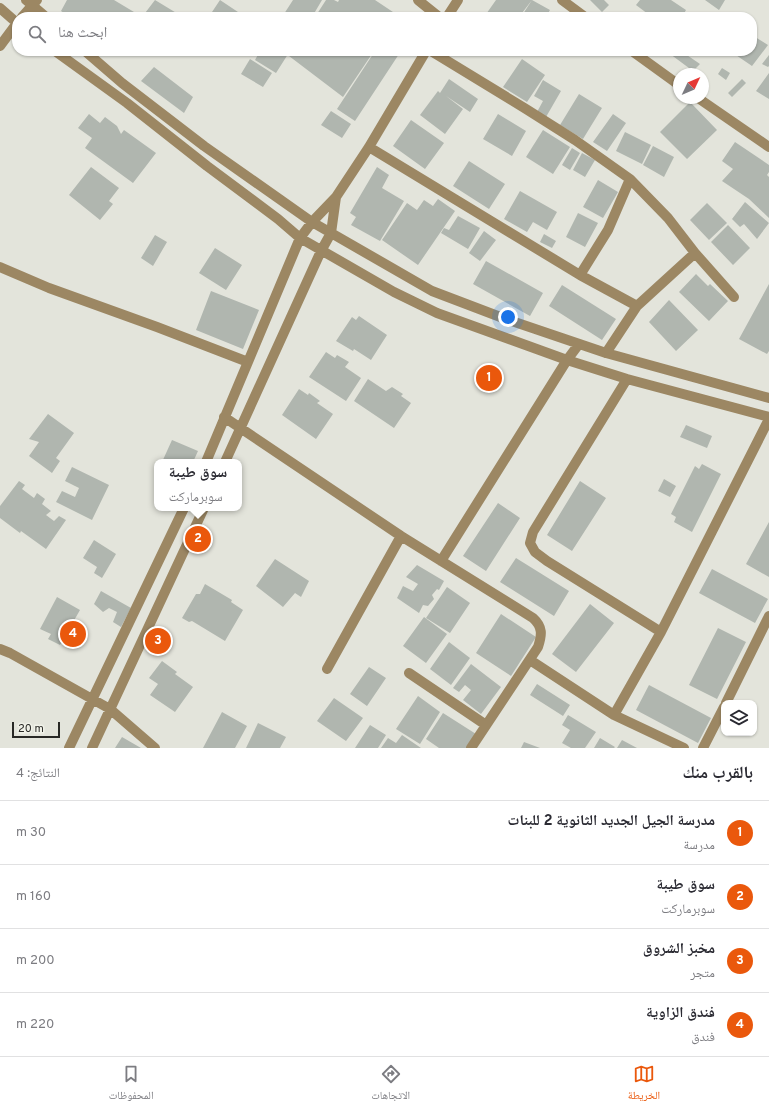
<!DOCTYPE html>
<html lang="ar">
<meta charset="utf-8">
<style>
:root{--surface:#fff;--page:#f2f2f3;--text:#2b2b33;--muted:#7c7c81;--line:#e1e1e2;--accent:#ea580c}
body{margin:0;font-family:Overpass,"Noto Naskh Arabic",sans-serif;background:var(--page);color:var(--text);direction:rtl}
.controls{position:absolute;right:12px;bottom:12px;display:grid;overflow:hidden;border-radius:8px;box-shadow:0 1px 3px #0004}
.controls button{width:36px;height:36px;display:grid;place-items:center;padding:0;border:0;border-bottom:1px solid var(--line);background:var(--surface);color:var(--text);font:20px sans-serif}
.compass{position:absolute;left:673px;top:68px;width:36px;height:36px;border-radius:50%;background:var(--surface);box-shadow:0 1px 3px #0004;rotate:46deg}
.scale{position:absolute;left:12px;bottom:10px;width:48px;box-sizing:border-box;padding-left:4px;border:2px solid #282825;border-top:0;font-size:11px;line-height:14px;white-space:nowrap;color:#282825;-webkit-text-stroke:3px #f0f1e8;paint-order:stroke}
.you{position:absolute;left:508px;top:317px;width:14px;height:14px;margin:-10px;border:3px solid #fff;border-radius:50%;background:#1a73e8;box-shadow:0 0 0 6px #1a73e833}
.badge{display:grid;place-items:center;width:26px;height:26px;border-radius:50%;background:var(--accent);color:#fff;font-size:13px;font-weight:700}
.pin{position:absolute;translate:-50% -50%;border:2px solid #fff;box-shadow:0 1px 4px #0006}
.popup{position:absolute;left:154px;top:459px;width:88px;height:52px;box-sizing:border-box;display:grid;place-content:center;border-radius:8px;background:var(--surface);filter:drop-shadow(0 1px 3px #0005);font-size:13px;white-space:nowrap;color:var(--muted)}
.popup b{font-size:15px;color:var(--text)}
.popup::after{content:'';position:absolute;left:50%;top:100%;margin-left:-8px;border:8px solid transparent;border-top-color:var(--surface)}
.list{margin:0;padding:0;list-style:none}
h2{display:flex;justify-content:space-between;align-items:center;height:52px;margin:0;padding:0 16px;font-size:17px}
h2 small{font-size:13px;font-weight:400;color:var(--muted)}
.list li{display:grid;grid-template-columns:26px 1fr auto;gap:12px;align-items:center;box-sizing:border-box;height:64px;padding:0 16px;border-top:1px solid var(--line)}
.list b{display:block;font-size:15px;white-space:nowrap}
.list p{margin:0;font-size:13px;white-space:nowrap;color:var(--muted)}
.list em{font-size:13px;font-style:normal;color:var(--muted)}
.icon{flex:none;width:22px;height:22px;fill:none;stroke:currentColor;stroke-width:2;stroke-linecap:round;stroke-linejoin:round}
.map{position:relative;flex:none;width:769px;height:748px;overflow:hidden;direction:ltr}
.search{position:absolute;background:var(--surface);box-shadow:0 1px 3px #0004;left:12px;right:12px;top:12px;height:44px;display:flex;align-items:center;gap:10px;box-sizing:border-box;padding:0 14px;border-radius:16px;color:var(--muted);font-size:15px}
.sheet{height:308px;background:var(--surface)}
nav{display:flex;justify-content:space-around;align-items:center;box-sizing:border-box;height:56px;border-top:1px solid var(--line);background:var(--surface);font-size:11px;color:var(--muted)}
nav a{display:grid;justify-items:center;gap:2px}
nav .on{color:var(--accent)}
.map>svg:first-child{display:block}
.building{fill:#b0b6af}
.lines{fill:none;stroke-linecap:round;stroke-linejoin:round}
.minor{stroke:#9c8763;stroke-width:10}
</style>
<div class="map">
<svg width="769" height="748" viewBox="0 0 769 748">
<rect width="100%" height="100%" fill="#e3e4db"/>
<path class="building" d="M 67,0 L 114,0 L 134,12 L 131,17 L 70,17 L 61,11 Z
M 155,0 L 183,17 L 142,17 Z
M 220,0 L 238,12 L 235,17 L 212,17 L 210,15 Z
M 293,0 L 322,0 L 312,17 L 282,17 Z
M 326,0 L 334,0 L 338,2 L 339,0 L 375,0 L 396,14 L 395,17 L 315,17 Z
M 496,0 L 532,0 L 519,17 L 484,17 Z
M 532,0 L 550,10 L 546,17 L 521,17 Z
M 590,0 L 604,0 L 609,5 L 602,12 Z
M 640,0 L 671,0 L 686,10 L 682,17 L 652,17 L 636,5 Z
M 705,0 L 725,0 L 719,10 Z
M 752,35 L 768,45 L 752,66 L 730,51 L 752,51 Z
M 260,51 L 290,51 L 276,73 L 255,60 Z
M 292,51 L 374,51 L 343,97 L 289,56 Z
M 375,51 L 401,51 L 355,121 L 337,109 Z
M 666,51 L 681,51 L 700,64 L 693,71 Z
M 769,55 L 769,66 L 768,67 L 762,64 Z
M 250,59 L 272,73 L 263,87 L 241,74 Z
M 522,59 L 545,75 L 527,102 L 503,87 Z
M 154,67 L 193,97 L 184,113 L 141,81 Z
M 722,68 L 730,73 L 726,80 L 718,74 Z
M 769,73 L 769,99 L 756,91 Z
M 449,79 L 478,99 L 470,112 L 446,96 L 463,109 L 445,134 L 420,115 L 438,91 L 440,93 Z
M 742,79 L 746,83 L 732,97 L 728,93 Z
M 543,80 L 561,91 L 546,117 L 537,112 L 543,101 L 534,96 Z
M 579,94 L 602,108 L 583,139 L 560,125 Z
M 690,102 L 717,130 L 687,159 L 660,132 Z
M 331,111 L 351,124 L 342,138 L 321,125 Z
M 89,114 L 100,123 L 105,117 L 117,126 L 121,134 L 124,130 L 156,153 L 133,183 L 85,148 L 92,138 L 78,128 Z
M 498,114 L 526,131 L 512,156 L 483,139 Z
M 613,114 L 626,123 L 607,151 L 593,142 Z
M 411,120 L 444,143 L 425,169 L 393,146 Z
M 543,130 L 570,147 L 553,174 L 526,157 Z
M 625,132 L 651,145 L 642,164 L 616,151 Z
M 735,142 L 769,165 L 769,172 L 767,175 L 769,177 L 769,218 L 749,199 L 722,181 L 733,169 L 722,161 Z
M 653,146 L 674,157 L 664,177 L 643,165 Z
M 572,148 L 580,153 L 570,170 L 562,165 Z
M 582,153 L 595,160 L 585,177 L 573,170 Z
M 469,161 L 505,184 L 489,209 L 453,186 Z
M 91,167 L 119,188 L 109,201 L 113,204 L 100,220 L 69,195 Z
M 377,167 L 389,175 L 382,188 L 404,201 L 380,241 L 351,225 L 356,217 L 350,213 Z
M 598,180 L 618,192 L 603,218 L 583,207 Z
M 520,191 L 557,212 L 547,230 L 533,222 L 527,232 L 504,219 Z
M 438,199 L 455,211 L 418,265 L 382,240 L 407,203 L 417,210 L 424,200 L 433,206 Z
M 745,202 L 769,223 L 757,239 L 744,224 L 740,227 L 732,219 Z
M 707,203 L 727,223 L 709,240 L 690,220 Z
M 578,213 L 598,223 L 585,247 L 566,237 Z
M 458,216 L 480,228 L 468,249 L 441,233 L 444,228 L 449,230 Z
M 728,225 L 750,248 L 733,265 L 711,242 Z
M 484,231 L 496,240 L 480,261 L 469,253 Z
M 544,234 L 556,241 L 552,248 L 540,242 Z
M 155,235 L 167,242 L 153,266 L 141,258 Z
M 215,248 L 242,265 L 226,290 L 199,273 Z
M 486,261 L 543,293 L 530,316 L 473,284 Z
M 696,274 L 708,286 L 710,284 L 728,301 L 709,321 L 679,292 Z
M 769,284 L 769,351 L 767,354 L 739,339 Z
M 562,285 L 616,319 L 602,340 L 549,306 Z
M 211,291 L 259,310 L 243,349 L 196,330 Z
M 669,300 L 698,330 L 676,351 L 649,322 Z
M 359,316 L 387,335 L 371,360 L 354,349 L 353,351 L 336,341 L 352,317 L 356,320 Z
M 326,352 L 335,358 L 337,355 L 349,362 L 345,367 L 361,378 L 346,401 L 309,377 Z
M 368,379 L 386,391 L 392,387 L 403,394 L 401,396 L 411,403 L 394,428 L 354,401 Z
M 299,389 L 308,395 L 309,393 L 320,401 L 317,403 L 333,414 L 316,439 L 282,415 Z
M 48,414 L 74,433 L 56,458 L 60,461 L 52,473 L 29,456 L 39,442 L 29,439 Z
M 686,425 L 712,436 L 707,448 L 680,437 Z
M 172,440 L 198,451 L 193,462 L 162,462 Z
M 702,464 L 721,474 L 692,532 L 674,522 L 676,517 L 671,514 L 695,466 L 699,469 Z
M 72,467 L 109,485 L 92,520 L 56,502 L 62,491 L 75,497 L 79,488 L 65,481 Z
M 664,479 L 676,486 L 670,497 L 658,491 Z
M 19,481 L 25,485 L 22,489 L 34,498 L 37,493 L 45,499 L 42,504 L 51,511 L 46,515 L 54,521 L 59,516 L 66,520 L 46,549 L 21,531 L 20,533 L 0,518 L 0,506 Z
M 580,481 L 606,498 L 572,551 L 547,535 Z
M 498,503 L 520,518 L 486,571 L 463,556 Z
M 769,522 L 769,577 L 746,564 Z
M 94,540 L 116,554 L 102,578 L 94,573 L 97,567 L 83,558 Z
M 516,558 L 569,591 L 554,616 L 500,582 Z
M 275,559 L 309,581 L 301,597 L 295,593 L 283,607 L 256,586 Z
M 417,565 L 444,581 L 439,590 L 437,589 L 432,595 L 434,599 L 428,606 L 423,605 L 419,613 L 397,598 L 403,586 L 413,591 L 418,584 L 406,577 Z
M 712,569 L 768,599 L 755,623 L 699,593 Z
M 205,584 L 232,600 L 231,602 L 243,610 L 225,641 L 192,621 L 189,622 L 182,618 L 196,594 L 200,594 Z
M 447,587 L 470,603 L 450,633 L 426,618 Z
M 101,591 L 131,608 L 121,627 L 113,622 L 117,612 L 109,608 L 103,612 L 94,604 Z
M 57,597 L 80,610 L 60,645 L 48,639 L 51,634 L 40,629 Z
M 590,604 L 614,623 L 576,672 L 552,654 Z
M 501,614 L 536,637 L 511,676 L 476,653 Z
M 424,617 L 447,634 L 426,663 L 403,646 Z
M 718,628 L 746,642 L 717,699 L 689,685 Z
M 449,642 L 470,658 L 451,685 L 430,669 Z
M 162,661 L 177,672 L 175,674 L 193,687 L 175,712 L 150,695 L 158,684 L 149,678 Z
M 471,664 L 501,687 L 481,714 L 463,700 L 471,690 L 465,685 L 459,692 L 453,688 Z
M 369,667 L 386,678 L 367,706 L 350,694 Z
M 537,684 L 570,705 L 563,716 L 530,695 Z
M 649,685 L 711,718 L 698,743 L 636,710 Z
M 418,696 L 440,712 L 420,744 L 396,729 Z
M 334,698 L 363,718 L 346,741 L 317,721 Z
M 222,712 L 247,726 L 235,748 L 203,748 Z
M 443,713 L 476,734 L 467,748 L 439,748 L 426,739 Z
M 568,715 L 596,732 L 585,748 L 571,748 L 562,743 L 570,730 L 562,725 Z
M 258,723 L 286,737 L 280,748 L 246,748 Z
M 370,725 L 386,735 L 378,748 L 355,748 Z
M 402,735 L 421,748 L 381,748 L 388,738 L 396,743 Z
M 122,737 L 141,748 L 115,748 Z
M 600,738 L 615,747 L 614,748 L 594,748 Z
M 622,740 L 637,748 L 617,748 Z
M 524,742 L 540,748 L 521,748 Z"/>
<g class="lines">
<path class="minor" d="M 26,0 L 46,17
M 418,0 L 439,17
M 562,0 L 585,17
M 0,8 L 17,23
M 22,17 L 37,0
M 447,17 L 458,0
M 0,46 L 17,23
M 55,51 L 127,103 L 207,166 L 278,219 L 300,238 L 394,292 L 437,313 L 567,360 L 627,379 L 769,417
M 85,51 L 122,83 L 204,146 L 312,222 L 432,291 L 503,318 L 606,353 L 769,398
M 431,51 L 526,109 L 575,140 L 630,179 L 668,218 L 695,253 L 734,297
M 632,51 L 679,85
M 698,98 L 769,147
M 369,147 L 580,275 L 637,306
M 0,267 L 49,288 L 157,327 L 248,362
M 580,275 L 608,230 L 630,179
M 606,353 L 637,306 L 695,253
M 627,379 L 533,532 L 530,543 L 535,552 L 547,561 L 661,632
M 224,417 L 401,536 L 533,618 C 543,627 542,635 538,647 L 471,748
M 206,462 L 300,238 L 312,222 L 336,197 L 369,147 L 426,51
M 225,462 L 321,251 L 331,233 L 336,197
M 441,561 L 567,360 L 579,344
M 0,649 L 10,653 L 110,709 L 155,748
M 530,660 L 614,715 L 684,748
M 327,669 L 401,536
M 409,673 L 486,725
M 726,703 L 769,616
M 614,715 L 661,632 L 769,419
M 69,748 L 184,508
M 92,748 L 204,508
M 703,748 L 724,707"/>
</g>
</svg>
<div class="controls">
<button><svg class="icon" aria-label="layers" viewBox="0 0 24 24"><path d="M12 4l9 5-9 5-9-5zM3 14l9 5 9-5"/></svg></button>
</div>
<svg class="compass" viewBox="-18 -18 36 36"><path d="M0-13l5 13h-10z" fill="#e53935"/><path d="M0 13l5-13h-10z" fill="#7c7c81"/></svg>
<div class="scale">20 m</div>
<div class="you"></div>
<div class="pin badge" style="left:489px;top:378px">1</div>
<div class="pin badge" style="left:198px;top:539px">2</div>
<div class="popup"><b>سوق طيبة</b>سوبرماركت</div>
<div class="pin badge" style="left:158px;top:641px">3</div>
<div class="pin badge" style="left:73px;top:634px">4</div>
<div class="search"><svg class="icon" aria-label="search" viewBox="0 0 24 24"><circle cx="10" cy="10" r="6"/><path d="M15 15l6 6"/></svg>ابحث هنا</div>
</div>
<section class="sheet">
<h2>بالقرب منك<small>النتائج: 4</small></h2>
<ul class="list">
<li><span class="badge">1</span><div><b>مدرسة الجيل الجديد الثانوية 2 للبنات</b><p>مدرسة</p></div><em>30 m</em></li>
<li><span class="badge">2</span><div><b>سوق طيبة</b><p>سوبرماركت</p></div><em>160 m</em></li>
<li><span class="badge">3</span><div><b>مخبز الشروق</b><p>متجر</p></div><em>200 m</em></li>
<li><span class="badge">4</span><div><b>فندق الزاوية</b><p>فندق</p></div><em>220 m</em></li>
</ul>
</section>
<nav>
<a class="on"><svg class="icon" aria-label="map" viewBox="0 0 24 24"><path d="M3 6l6-2 6 2 6-2v14l-6 2-6-2-6 2zM9 4v14M15 6v14"/></svg>الخريطة</a>
<a><svg class="icon" aria-label="directions" viewBox="0 0 24 24"><path d="M12 3l9 9-9 9-9-9zM9 14v-3h6M13 9l2 2-2 2"/></svg>الاتجاهات</a>
<a><svg class="icon" aria-label="saved" viewBox="0 0 24 24"><path d="M7 4h10v16l-5-4-5 4z"/></svg>المحفوظات</a>
</nav>
